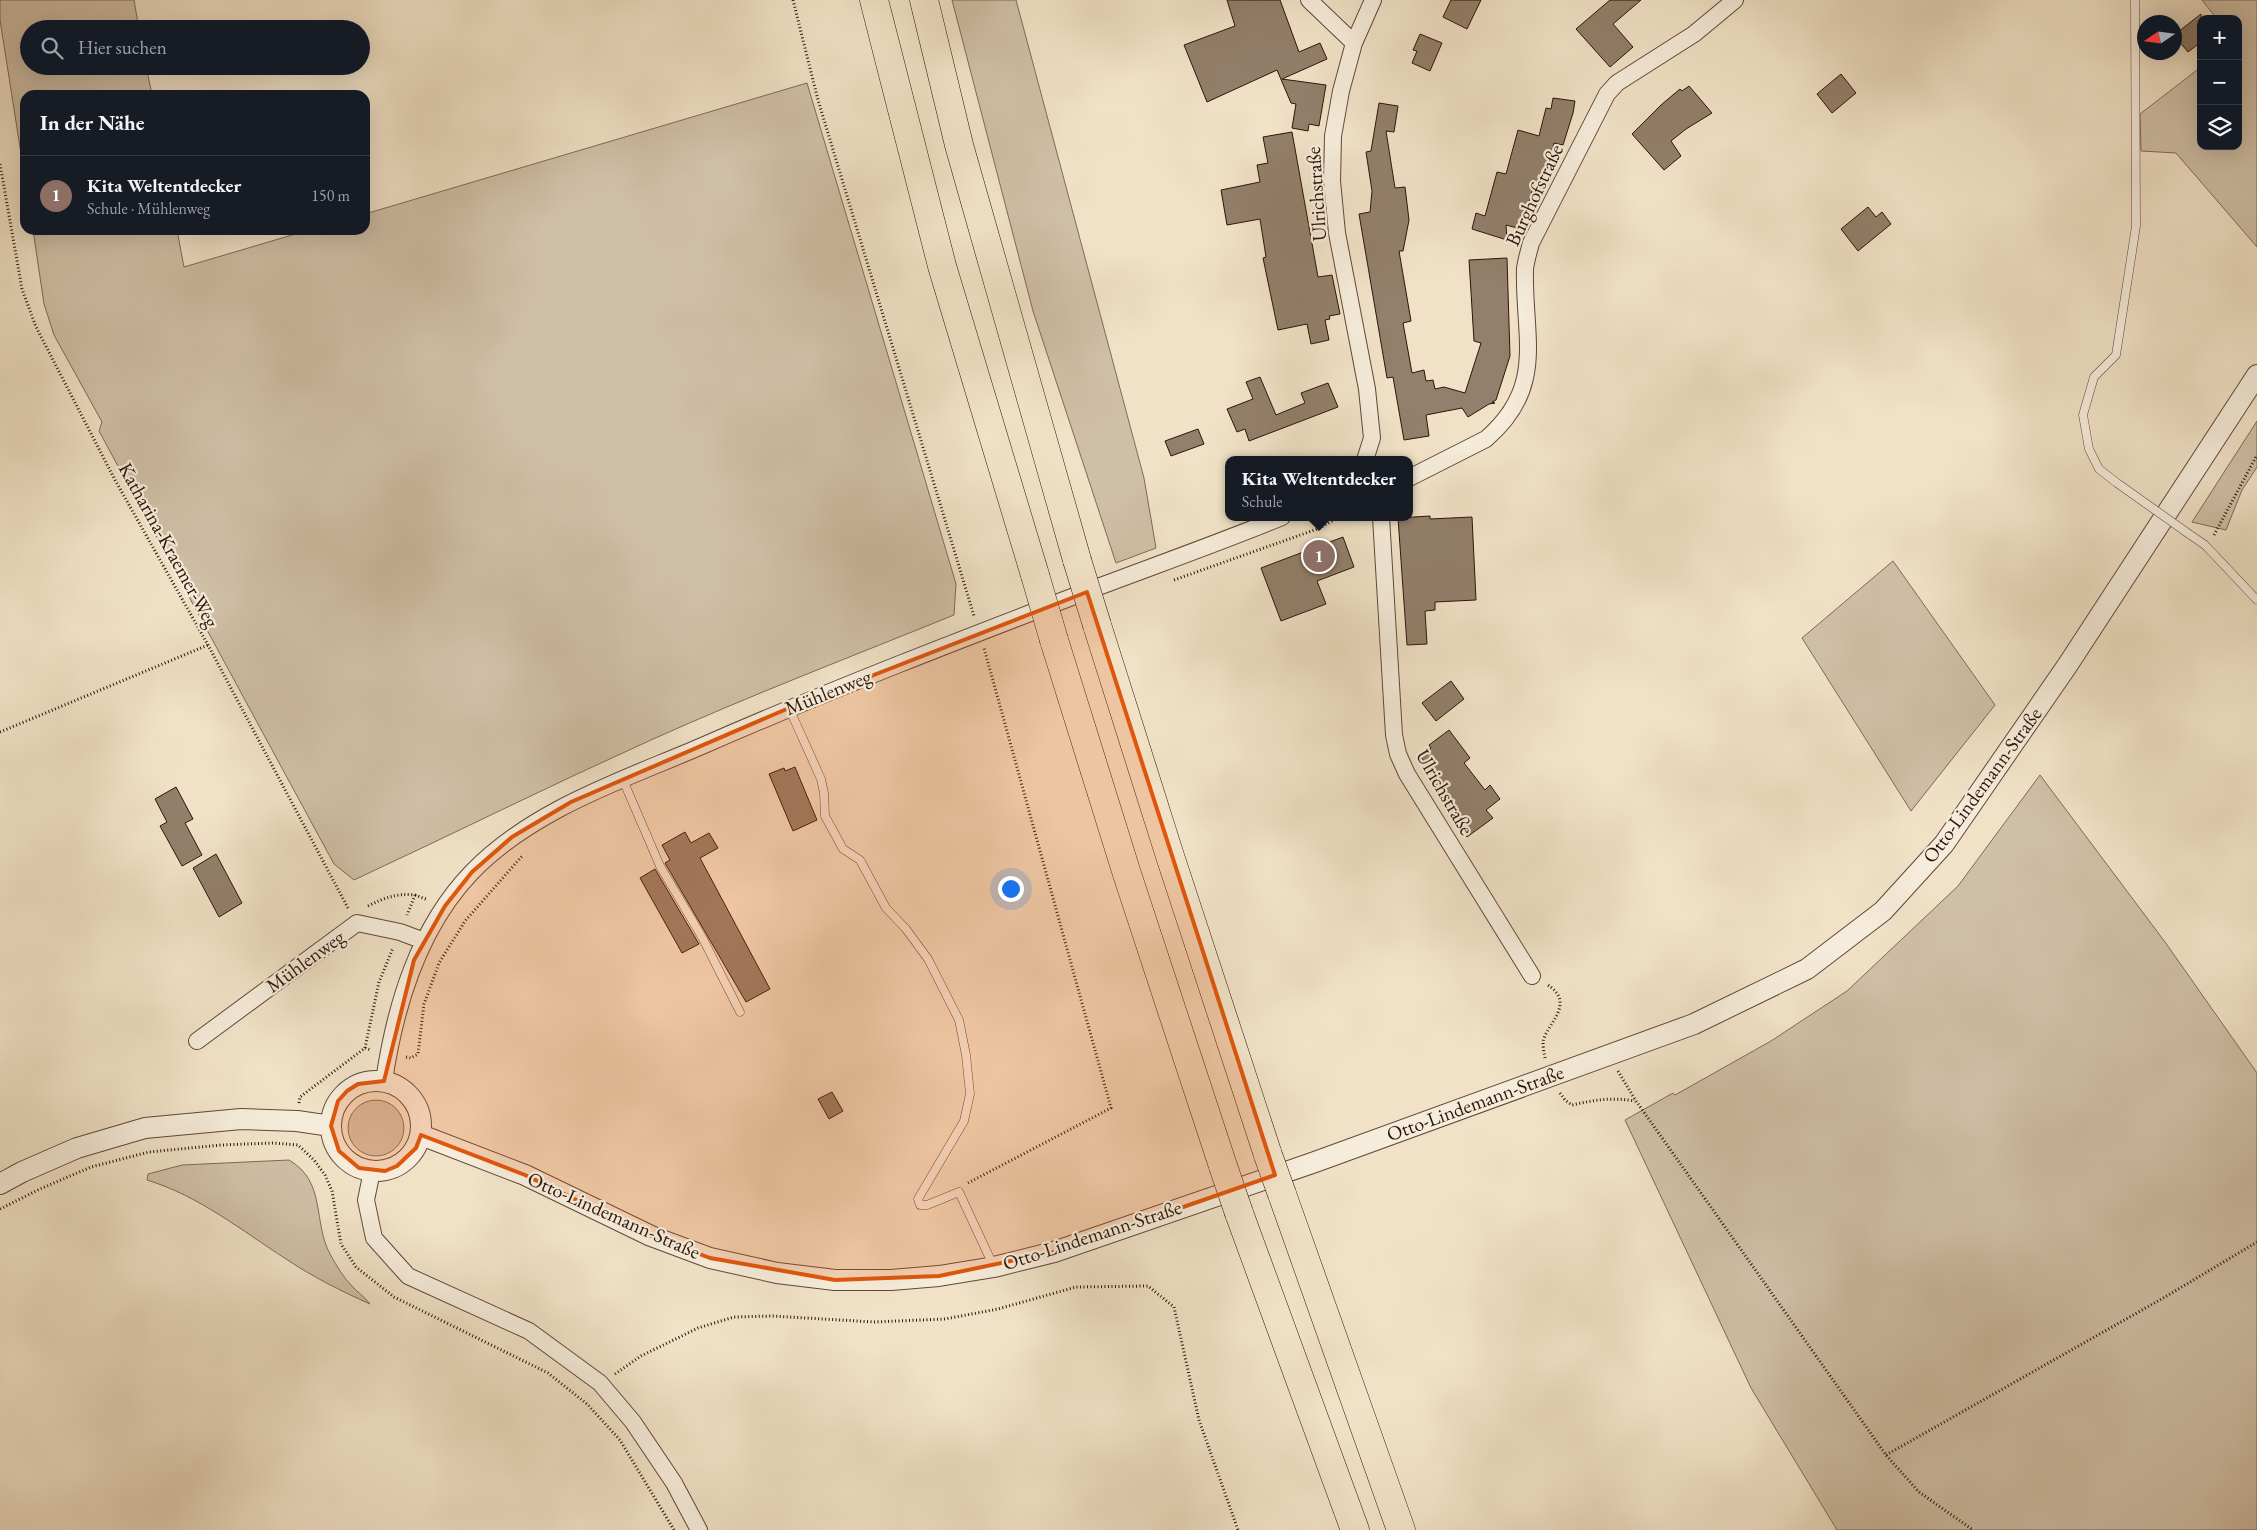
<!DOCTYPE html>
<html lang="de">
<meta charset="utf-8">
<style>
:root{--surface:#171b24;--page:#20242c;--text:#f1f3f6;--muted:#9ea1a6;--line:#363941;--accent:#b45309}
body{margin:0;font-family:"EB Garamond",serif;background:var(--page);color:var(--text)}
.controls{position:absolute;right:15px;top:15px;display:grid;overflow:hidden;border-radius:10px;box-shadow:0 5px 20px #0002}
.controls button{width:45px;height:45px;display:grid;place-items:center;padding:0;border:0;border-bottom:1px solid var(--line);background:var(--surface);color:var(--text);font:25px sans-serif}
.compass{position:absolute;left:2137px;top:15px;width:45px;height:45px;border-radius:50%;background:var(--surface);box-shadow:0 5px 20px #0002;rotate:257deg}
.you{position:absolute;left:1010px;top:888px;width:18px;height:18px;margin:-12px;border:4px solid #fff;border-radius:50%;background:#1a73e8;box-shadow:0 0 0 8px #1a73e833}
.badge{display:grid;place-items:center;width:32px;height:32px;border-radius:50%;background:var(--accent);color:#fff;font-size:16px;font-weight:700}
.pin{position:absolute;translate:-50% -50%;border:2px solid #fff;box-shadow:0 1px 5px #0006}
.popup{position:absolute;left:1225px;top:456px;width:188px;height:65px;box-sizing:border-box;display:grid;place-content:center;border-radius:10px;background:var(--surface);filter:drop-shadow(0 1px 4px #0005);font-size:16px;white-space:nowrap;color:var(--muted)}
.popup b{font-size:19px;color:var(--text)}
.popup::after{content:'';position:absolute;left:50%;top:100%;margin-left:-10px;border:10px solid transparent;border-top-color:var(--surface)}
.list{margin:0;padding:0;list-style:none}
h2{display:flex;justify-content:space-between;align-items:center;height:65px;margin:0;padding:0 20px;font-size:21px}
h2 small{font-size:16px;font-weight:400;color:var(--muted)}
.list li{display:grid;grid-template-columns:32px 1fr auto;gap:15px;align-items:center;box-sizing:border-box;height:80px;padding:0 20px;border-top:1px solid var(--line)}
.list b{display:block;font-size:19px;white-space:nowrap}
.list p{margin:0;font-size:16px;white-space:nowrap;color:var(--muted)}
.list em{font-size:16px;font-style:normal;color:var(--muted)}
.icon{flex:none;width:28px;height:28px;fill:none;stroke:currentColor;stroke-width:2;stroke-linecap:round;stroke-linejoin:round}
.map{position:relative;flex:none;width:2257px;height:1530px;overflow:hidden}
.search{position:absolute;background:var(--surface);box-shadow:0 5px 20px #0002;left:20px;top:20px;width:350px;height:55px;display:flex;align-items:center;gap:12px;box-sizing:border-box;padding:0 18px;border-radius:28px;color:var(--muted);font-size:19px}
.panel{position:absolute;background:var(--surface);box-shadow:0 5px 20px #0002;left:20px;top:90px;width:350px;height:145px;border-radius:15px}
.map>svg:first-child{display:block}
.green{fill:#d0bfa7;stroke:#7e6a58}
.building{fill:#937f6b;stroke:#2d1408}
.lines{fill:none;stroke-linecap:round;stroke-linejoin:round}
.service-casing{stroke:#5e4838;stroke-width:9}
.minor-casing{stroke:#5e4838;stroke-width:18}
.tertiary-casing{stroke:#5e4838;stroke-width:22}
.motorway-casing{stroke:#2d1408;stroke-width:29}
.path{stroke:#2d1408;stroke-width:3;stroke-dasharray:1 2.5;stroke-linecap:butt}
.service{stroke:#f6ecdb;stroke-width:8}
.minor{stroke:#f6ecdb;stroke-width:16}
.tertiary{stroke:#f6ecdb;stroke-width:20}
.motorway{stroke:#f1e2c7;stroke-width:28}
.service-bridge-casing{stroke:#5e4838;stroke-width:9;stroke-linecap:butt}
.motorway-bridge-casing{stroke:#2d1408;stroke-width:29;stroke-linecap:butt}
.service-bridge{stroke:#f6ecdb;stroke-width:8}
.motorway-bridge{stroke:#f1e2c7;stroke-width:28}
.marked{fill:#df560c;fill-opacity:0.2;stroke:#df560c;stroke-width:4;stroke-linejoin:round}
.labels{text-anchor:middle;stroke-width:4.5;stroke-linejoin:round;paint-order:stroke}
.street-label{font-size:20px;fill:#2d1408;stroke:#f6ecdb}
</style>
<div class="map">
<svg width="2257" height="1530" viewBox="0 0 2257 1530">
<rect width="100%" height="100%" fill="#f1e2c7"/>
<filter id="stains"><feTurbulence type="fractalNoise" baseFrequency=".004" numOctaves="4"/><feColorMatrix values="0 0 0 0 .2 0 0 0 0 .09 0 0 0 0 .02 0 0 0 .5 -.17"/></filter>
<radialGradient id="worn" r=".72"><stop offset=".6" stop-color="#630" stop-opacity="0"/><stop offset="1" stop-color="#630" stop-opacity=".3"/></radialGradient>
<path class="green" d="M 0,0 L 134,0 L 139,29 L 29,29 L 29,66 L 146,66 L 152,95 L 25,95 L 25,179 L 0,20 Z
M 952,0 L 1016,0 L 1144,478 L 1156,548 L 1116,563 L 1033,311 Z
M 2202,0 L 2257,0 L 2257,247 L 2176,153 L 2141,151 L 2140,114 L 2201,67 L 2201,146 L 2238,146 L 2238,19 L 2217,19 Z
M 807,83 L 956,584 L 954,615 C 853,656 751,695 651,740 C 551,785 453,834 354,880 L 334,864 L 99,431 L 102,422 L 54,335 L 44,304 L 33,230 L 177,230 L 184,267 L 309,230 L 365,230 L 365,214 Z
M 2257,421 L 2257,467 L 2242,490 L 2226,530 L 2192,522 Z
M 1893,561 L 1995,705 L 1911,811 L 1802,638 Z
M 2040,775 L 2165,942 L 2257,1073 L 2257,1530 L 1837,1530 L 1751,1388 L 1625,1120 L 1673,1093 L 1675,1095 L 1771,1041 L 1847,991 L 1958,886 Z
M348 1128a28 28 0 1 1 56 0a28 28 0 1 1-56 0Z
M 289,1160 C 327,1182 312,1222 331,1256 C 337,1266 343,1277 351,1285 C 357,1292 365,1297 370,1304 C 341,1291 313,1277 286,1259 C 241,1230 199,1196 147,1180 L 148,1174 L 182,1165 Z"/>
<path class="building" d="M 1227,0 L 1280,0 L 1299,52 L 1320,43 L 1327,59 L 1282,79 L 1326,85 L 1319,126 L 1309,124 L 1308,131 L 1292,128 L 1296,104 L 1291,103 L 1277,70 L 1207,102 L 1184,45 L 1235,26 Z
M 1451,0 L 1481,0 L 1467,29 L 1443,17 Z
M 1610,0 L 1641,0 L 1613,24 L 1633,47 L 1610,67 L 1576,29 Z
M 2201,14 L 2201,42 L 2188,52 L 2174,35 Z
M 1420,34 L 1442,43 L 1430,71 L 1412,63 L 1417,51 L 1413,50 Z
M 1841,74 L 1856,93 L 1832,113 L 1817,94 Z
M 1689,86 L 1712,113 L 1686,129 L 1671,141 L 1681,156 L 1664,170 L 1632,134 L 1661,105 L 1680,89 L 1682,91 Z
M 1553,98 L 1575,101 L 1573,113 L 1563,145 L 1554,143 L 1541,188 L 1534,185 L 1521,229 L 1506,225 L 1507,240 L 1472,229 L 1476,213 L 1485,216 L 1497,172 L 1506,174 L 1518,130 L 1539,136 L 1546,108 L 1551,109 Z
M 1379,103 L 1398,106 L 1394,132 L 1386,131 L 1395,188 L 1405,187 L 1409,220 L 1403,251 L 1399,251 L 1411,321 L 1403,323 L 1412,373 L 1424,370 L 1426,381 L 1433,380 L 1435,389 L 1444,387 L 1465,393 L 1481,343 L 1474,341 L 1469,260 L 1507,258 L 1510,356 L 1496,400 L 1492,402 L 1495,403 L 1489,404 L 1468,417 L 1462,408 L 1426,415 L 1429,436 L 1404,440 L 1393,377 L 1387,378 L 1359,214 L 1370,212 L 1372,191 L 1366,152 L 1371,151 Z
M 1292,132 L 1318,277 L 1332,275 L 1340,314 L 1329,316 L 1330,319 L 1325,320 L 1329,340 L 1311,344 L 1307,324 L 1278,330 L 1263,258 L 1266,257 L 1260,219 L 1227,225 L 1221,190 L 1260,182 L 1257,165 L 1268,163 L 1263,137 Z
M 1868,207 L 1876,217 L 1882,212 L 1891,224 L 1858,251 L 1841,229 Z
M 1260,377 L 1276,415 L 1305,403 L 1301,393 L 1328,383 L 1338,407 L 1249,441 L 1245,429 L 1237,432 L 1227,409 L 1253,399 L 1246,382 Z
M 1198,429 L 1204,444 L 1171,456 L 1165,441 Z
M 1430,516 L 1430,519 L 1472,517 L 1476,600 L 1435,602 L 1435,610 L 1425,611 L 1427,644 L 1407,645 L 1398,518 Z
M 1343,537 L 1354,567 L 1317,581 L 1326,604 L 1281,621 L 1261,568 Z
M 1451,681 L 1464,699 L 1436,721 L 1422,703 Z
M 1449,730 L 1470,758 L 1464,763 L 1485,790 L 1490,785 L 1500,799 L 1486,810 L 1493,818 L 1467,837 L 1433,787 L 1440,782 L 1420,756 L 1431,748 L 1429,745 Z
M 795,767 L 817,820 L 793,831 L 769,774 L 784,768 L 785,771 Z
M 176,787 L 193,819 L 185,823 L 202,855 L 182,866 L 160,826 L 167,822 L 155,799 Z
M 685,832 L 691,843 L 709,833 L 718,848 L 700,858 L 770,989 L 746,1002 L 665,863 L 670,860 L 662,845 Z
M 216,854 L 242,903 L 219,917 L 193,868 Z
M 655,869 L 699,944 L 682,953 L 640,878 Z
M 832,1092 L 843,1111 L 829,1119 L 818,1099 Z"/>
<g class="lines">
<g class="service-casing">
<path id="service" d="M 2117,483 L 2099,469 L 2089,449 L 2083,415 L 2094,377 L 2116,355 L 2136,226 L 2135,0
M 2189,534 L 2205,545 L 2257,600
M 789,708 L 821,779 L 824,793 L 825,816 L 843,849 L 860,860 L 886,908 L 906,929 L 928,959 L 959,1020 L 966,1055 L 970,1094 L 964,1121 L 918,1199 L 920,1205 L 927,1205 L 959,1192 L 993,1265
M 623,780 L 660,866 L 702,937 L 740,1012"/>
</g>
<g class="minor-casing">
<path id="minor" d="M 1309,0 L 1354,43
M 1365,460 L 1372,438 L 1367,389 L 1337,233 L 1332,181 L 1333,136 L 1341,91 L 1354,43 L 1373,0
M 1409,478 L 1486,439 C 1547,386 1523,337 1525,269 C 1526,260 1529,251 1531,243 L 1607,94 L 1617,83 L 1694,34 L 1735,0
M 1381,517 L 1394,735 L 1398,754 L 1407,774 L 1532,976
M 197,1041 L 357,923 L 400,932 L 424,941
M 384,1081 C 395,1006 418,928 472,872 C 533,809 623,780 702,746 C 832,689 965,638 1098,587 C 1159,564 1221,542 1282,517
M 372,1171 L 366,1200 L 374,1238 L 408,1276 L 529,1331 L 600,1383 L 633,1422 L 674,1483 L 699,1530"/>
</g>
<g class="tertiary-casing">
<path id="tertiary" d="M331 1126a45 45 0 1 1 90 0a45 45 0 1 1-90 0Z
M 421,1135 L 525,1175 L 651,1236 L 710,1258 L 777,1273 L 835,1280 L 891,1280 L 939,1276 L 994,1267 L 1054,1252 L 1315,1162 L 1694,1024 L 1807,969 L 1883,911 L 1944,844 L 2067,666 L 2257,375
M 0,1184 L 22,1172 L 77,1148 L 145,1128 L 241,1119 L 297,1121 L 331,1126"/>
</g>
<g class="motorway-casing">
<path id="motorway" d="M 874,0 L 942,266 L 1035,575
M 924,0 L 959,145 L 1077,560
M 1097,625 L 1170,856 L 1268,1155
M 1054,640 L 1127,874 L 1223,1166
M 1282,1194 L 1401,1530
M 1239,1213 L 1355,1530"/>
</g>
<path class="path" d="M 793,0 L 818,100 L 974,616
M 0,164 L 22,289 L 36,327 L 115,480 L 208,645 L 348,908
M 2214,535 L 2257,455
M 1174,580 L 1320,528 L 1339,517
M 0,732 L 208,645
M 415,895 L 428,900
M 368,906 C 384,898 396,893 415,895 L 407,915
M 365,1048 L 379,982 L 393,948
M 406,1057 L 411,1058 L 418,1054 L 424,1004 L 439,963 L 465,921 L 523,855
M 1545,1058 C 1544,1054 1543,1047 1543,1042 C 1546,1024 1578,1003 1546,984
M 1618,1071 L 1636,1101 L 1886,1455 L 1919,1492 L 1973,1530
M 1560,1093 L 1565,1100 L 1572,1105 C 1594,1100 1612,1097 1635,1101
M 299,1103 L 300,1097 L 365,1048 L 371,1050
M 968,1183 L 1111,1108 L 984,648
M 0,1209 L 40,1189 L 91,1167 L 149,1152 L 221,1145 L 273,1143 L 298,1145 L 314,1160 L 325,1175 L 332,1191 L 341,1244 L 356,1267 L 394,1297 L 548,1373 L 587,1404 L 620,1440 L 674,1530
M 615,1374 L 641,1356 L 698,1328 L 734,1317 L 772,1316 L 874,1322 L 945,1319 L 998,1309 L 1076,1287 L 1148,1286 L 1174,1307 L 1199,1420 L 1238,1530
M 1886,1455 L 2165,1297 L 2257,1242"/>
<use href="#service" class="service"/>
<use href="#minor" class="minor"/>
<use href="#tertiary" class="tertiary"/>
<use href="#motorway" class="motorway"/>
<g class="service-bridge-casing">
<path id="service-bridge" d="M 2117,483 L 2189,534"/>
</g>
<g class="motorway-bridge-casing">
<path id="motorway-bridge" d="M 1077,560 L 1097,625
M 1035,575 L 1054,640
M 1268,1155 L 1282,1194
M 1223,1166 L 1239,1213"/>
</g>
<use href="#service-bridge" class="service-bridge"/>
<use href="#motorway-bridge" class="motorway-bridge"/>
</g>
<path class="marked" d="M 1087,592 L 1275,1175 L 1054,1252 L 939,1276 L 835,1280 L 710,1258 L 651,1236 L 525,1175 L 421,1135 L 416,1148 L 397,1166 L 385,1171 L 359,1168 L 339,1151 L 331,1126 L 338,1101 L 347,1091 L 358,1084 L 384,1081 L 414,960 L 445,906 L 472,872 L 512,837 L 571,802 L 789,708 Z"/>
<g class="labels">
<g class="street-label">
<text transform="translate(1316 194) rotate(-94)" y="7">Ulrichstraße</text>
<text transform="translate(1534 195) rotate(-65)" y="7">Burghofstraße</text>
<text transform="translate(169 545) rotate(61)" y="7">Katharina-Kraemer-Weg</text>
<text transform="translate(828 692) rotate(-22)" y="7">Mühlenweg</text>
<text transform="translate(1982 785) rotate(-54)" y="7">Otto-Lindemann-Straße</text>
<text transform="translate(1445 792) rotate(60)" y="7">Ulrichstraße</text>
<text transform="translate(305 961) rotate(-36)" y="7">Mühlenweg</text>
<text transform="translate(1475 1103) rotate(-20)" y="7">Otto-Lindemann-Straße</text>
<text transform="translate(614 1215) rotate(24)" y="7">Otto-Lindemann-Straße</text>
<text transform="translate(1092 1235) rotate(-18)" y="7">Otto-Lindemann-Straße</text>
</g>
</g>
<rect width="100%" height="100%" filter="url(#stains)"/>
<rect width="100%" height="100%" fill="url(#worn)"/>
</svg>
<div class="controls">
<button>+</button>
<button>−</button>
<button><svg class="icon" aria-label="layers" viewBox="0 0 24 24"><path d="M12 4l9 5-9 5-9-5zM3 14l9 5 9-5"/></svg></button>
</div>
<svg class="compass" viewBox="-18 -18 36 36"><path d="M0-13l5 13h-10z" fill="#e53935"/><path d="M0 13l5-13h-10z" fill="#9ea1a6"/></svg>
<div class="you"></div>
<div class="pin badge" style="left:1319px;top:556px;background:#8d6e63">1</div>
<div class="popup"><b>Kita Weltentdecker</b>Schule</div>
<div class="search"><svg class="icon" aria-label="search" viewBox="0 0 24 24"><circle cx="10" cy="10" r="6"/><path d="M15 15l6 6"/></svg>Hier suchen</div>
<section class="panel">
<h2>In der Nähe<small></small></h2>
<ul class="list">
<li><span class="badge" style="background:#8d6e63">1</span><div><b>Kita Weltentdecker</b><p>Schule · Mühlenweg</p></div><em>150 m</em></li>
</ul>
</section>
</div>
